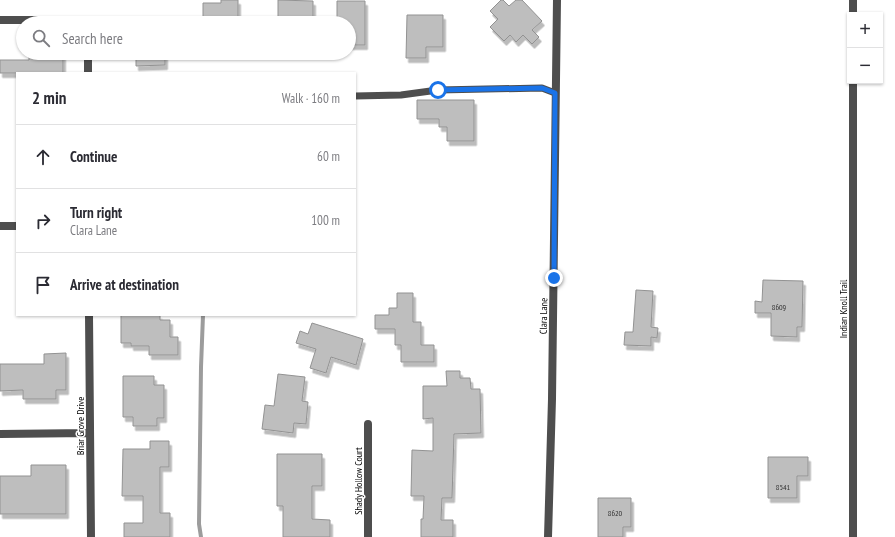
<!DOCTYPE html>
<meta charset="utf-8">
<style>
:root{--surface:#fff;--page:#f7f7f7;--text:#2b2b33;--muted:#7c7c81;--line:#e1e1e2}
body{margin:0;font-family:"PT Sans Narrow",sans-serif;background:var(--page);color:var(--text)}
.controls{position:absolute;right:12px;top:12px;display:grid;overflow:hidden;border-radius:0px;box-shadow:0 1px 3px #0004}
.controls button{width:36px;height:36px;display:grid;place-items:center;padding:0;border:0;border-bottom:1px solid var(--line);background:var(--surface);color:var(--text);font:20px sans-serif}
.stop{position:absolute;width:12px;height:12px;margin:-9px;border:3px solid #1a73e8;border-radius:50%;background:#fff}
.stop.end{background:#1a73e8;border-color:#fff;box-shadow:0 1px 4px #0008}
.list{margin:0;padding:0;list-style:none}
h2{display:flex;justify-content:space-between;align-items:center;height:52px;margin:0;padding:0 16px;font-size:17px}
h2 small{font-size:13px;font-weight:400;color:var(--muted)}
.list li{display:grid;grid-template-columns:26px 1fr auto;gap:12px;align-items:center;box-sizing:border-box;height:64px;padding:0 16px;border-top:1px solid var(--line)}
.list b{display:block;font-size:15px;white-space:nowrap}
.list p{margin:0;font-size:13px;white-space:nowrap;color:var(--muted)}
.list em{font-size:13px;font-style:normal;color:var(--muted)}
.icon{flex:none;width:22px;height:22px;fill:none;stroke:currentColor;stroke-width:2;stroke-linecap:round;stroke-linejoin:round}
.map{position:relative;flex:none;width:895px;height:537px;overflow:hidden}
.search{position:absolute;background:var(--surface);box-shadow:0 1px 3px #0004;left:16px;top:16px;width:340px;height:44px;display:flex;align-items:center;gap:10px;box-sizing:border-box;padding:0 14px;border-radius:22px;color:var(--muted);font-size:15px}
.panel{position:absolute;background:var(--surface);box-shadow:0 1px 3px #0004;left:16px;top:72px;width:340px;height:244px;border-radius:0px}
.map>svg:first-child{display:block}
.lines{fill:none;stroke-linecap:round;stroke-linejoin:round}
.stream{stroke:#9c9c9c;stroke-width:4}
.building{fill:#bebebe;stroke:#929292;filter:url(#shadow)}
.service{stroke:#4e4e4e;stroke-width:7}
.minor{stroke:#4e4e4e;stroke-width:8}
.route{stroke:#1a73e8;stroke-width:5}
.labels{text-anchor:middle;stroke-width:3;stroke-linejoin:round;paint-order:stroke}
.number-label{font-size:8px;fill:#303030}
.street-label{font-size:10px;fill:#000;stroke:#fff}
</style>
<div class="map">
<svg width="895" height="537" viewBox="0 0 895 537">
<defs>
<filter id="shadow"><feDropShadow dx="2.5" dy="4.5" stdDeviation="0" flood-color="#0004"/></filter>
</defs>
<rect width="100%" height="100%" fill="#fff"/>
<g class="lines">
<path class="stream" d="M 201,537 L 199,524 L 201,367 L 203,315"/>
</g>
<path class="building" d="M 221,0 L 238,0 L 238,23 L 203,23 L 203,3 L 221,3 Z
M 278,0 L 313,1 L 313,23 L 300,23 L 300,22 L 278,22 Z
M 501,0 L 503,0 L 509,6 L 516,0 L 522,0 L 542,21 L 532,30 L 539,37 L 532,44 L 523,35 L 516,42 L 510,35 L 504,41 L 490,27 L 498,19 L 490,11 Z
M 337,1 L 365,1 L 365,45 L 349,45 L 349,23 L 337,23 Z
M 407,15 L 443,15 L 443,47 L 426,47 L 426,58 L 406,58 Z
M 29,53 L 63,53 L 63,73 L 0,73 L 0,60 L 29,60 Z
M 136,53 L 165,53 L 165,65 L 136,66 Z
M 417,100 L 474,100 L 474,141 L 447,141 L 447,127 L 439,127 L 439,119 L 417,119 Z
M 763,280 L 803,281 L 802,327 L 797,327 L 797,337 L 771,336 L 771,313 L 755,313 L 755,301 L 762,302 Z
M 636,290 L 653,291 L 651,327 L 658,328 L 657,338 L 651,337 L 651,346 L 624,345 L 625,332 L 633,332 Z
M 397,293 L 413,293 L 413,322 L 421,322 L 421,345 L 434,345 L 434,362 L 401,362 L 401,345 L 395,345 L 395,329 L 375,329 L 375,315 L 389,315 L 389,308 L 397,308 Z
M 121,315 L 160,315 L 160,320 L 170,320 L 170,337 L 178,337 L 178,355 L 149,355 L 149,346 L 131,346 L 131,343 L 121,343 Z
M 312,323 L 363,339 L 356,365 L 331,357 L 326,373 L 310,368 L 316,349 L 296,343 L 300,331 L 308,334 Z
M 66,353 L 66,390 L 56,390 L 56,399 L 23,399 L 23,390 L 0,391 L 0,364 L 44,364 L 44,354 Z
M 446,371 L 460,371 L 460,378 L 470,378 L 471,389 L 480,389 L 481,433 L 454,434 L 452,498 L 442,498 L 441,520 L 453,520 L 453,537 L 421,537 L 421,519 L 423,519 L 424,496 L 411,496 L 412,450 L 433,451 L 433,418 L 423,419 L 423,386 L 447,386 Z
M 278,374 L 305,377 L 302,401 L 308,402 L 306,424 L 294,423 L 293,433 L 262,429 L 265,405 L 274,406 Z
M 123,376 L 154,376 L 154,385 L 164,385 L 164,418 L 157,418 L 157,426 L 133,426 L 133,417 L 123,417 Z
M 150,441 L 169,441 L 169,467 L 160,467 L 160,513 L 170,513 L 170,537 L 124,537 L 124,523 L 143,523 L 143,496 L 122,496 L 123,449 L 150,449 Z
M 277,454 L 322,454 L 322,486 L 312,486 L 312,519 L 330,520 L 330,537 L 283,537 L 283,506 L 277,506 Z
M 768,457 L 808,457 L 808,476 L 797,476 L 797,498 L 768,498 Z
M 31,465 L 66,465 L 66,514 L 0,514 L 0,476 L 31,476 Z
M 598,498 L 631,498 L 631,527 L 623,527 L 623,537 L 598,537 Z"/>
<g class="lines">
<path class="service" d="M 355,96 L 401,95 L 438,90 L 542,88 L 555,93"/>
<path class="minor" d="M 853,15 L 853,0
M 0,20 L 67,20 L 76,23
M 88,53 L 88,73
M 0,226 L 17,226
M 89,315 L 91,537
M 0,434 L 89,433
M 368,537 L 368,424
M 548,537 L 552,399 L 557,0
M 853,537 L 853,81"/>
</g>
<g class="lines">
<path class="route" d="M 438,90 L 542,88 L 555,93 L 554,278"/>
</g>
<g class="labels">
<g class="number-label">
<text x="779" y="310">8609</text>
<text x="783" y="490">8541</text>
<text x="615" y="516">8620</text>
</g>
<g class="street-label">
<text transform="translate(843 309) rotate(-90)" y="4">Indian Knoll Trail</text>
<text transform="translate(543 316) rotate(-89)" y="4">Clara Lane</text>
<text transform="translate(80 426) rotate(-90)" y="4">Briar Grove Drive</text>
<text transform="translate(358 481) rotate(-90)" y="4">Shady Hollow Court</text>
</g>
</g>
</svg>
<div class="controls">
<button>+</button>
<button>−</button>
</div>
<div class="stop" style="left:438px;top:90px"></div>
<div class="stop end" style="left:554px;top:278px"></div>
<div class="search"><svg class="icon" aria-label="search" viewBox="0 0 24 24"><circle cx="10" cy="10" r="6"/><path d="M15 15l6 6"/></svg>Search here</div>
<section class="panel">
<h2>2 min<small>Walk · 160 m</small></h2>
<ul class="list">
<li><svg class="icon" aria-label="ahead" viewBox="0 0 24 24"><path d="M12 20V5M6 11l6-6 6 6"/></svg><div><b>Continue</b></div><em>60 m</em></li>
<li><svg class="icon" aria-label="right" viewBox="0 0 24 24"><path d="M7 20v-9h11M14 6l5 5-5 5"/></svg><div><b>Turn right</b><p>Clara Lane</p></div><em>100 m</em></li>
<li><svg class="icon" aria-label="arrive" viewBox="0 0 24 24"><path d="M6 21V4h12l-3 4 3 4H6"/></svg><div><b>Arrive at destination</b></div></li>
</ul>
</section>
</div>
